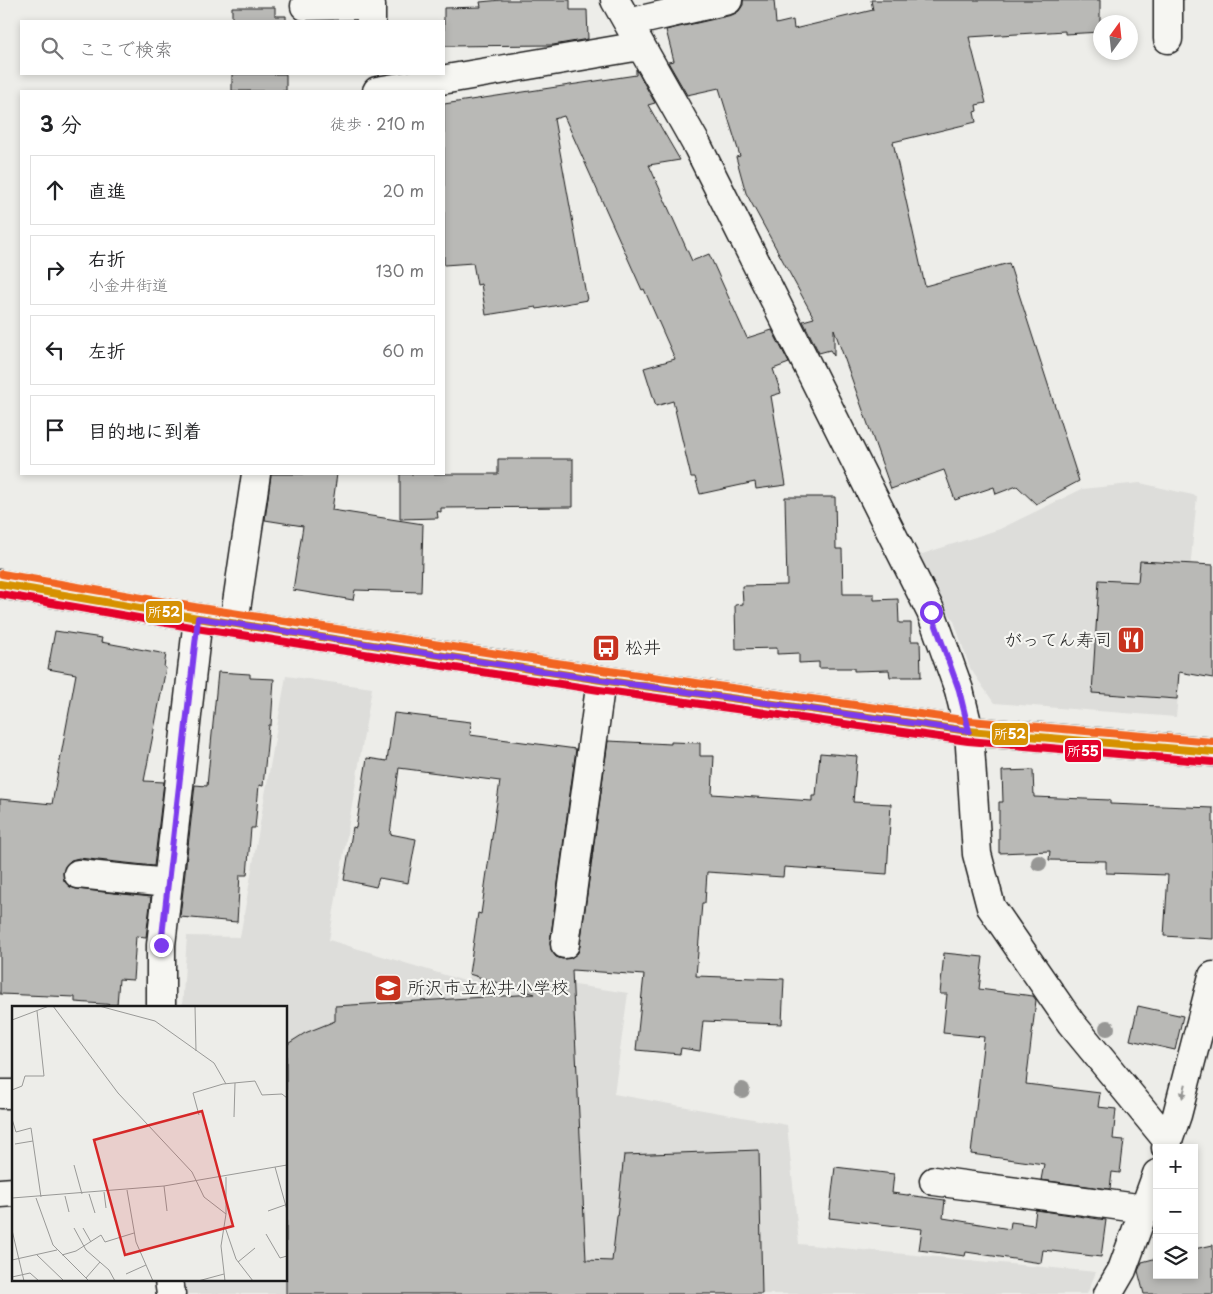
<!DOCTYPE html>
<html lang="ja">
<meta charset="utf-8">
<style>
:root{--surface:#fff;--page:#f2f2f2;--text:#202124;--muted:#757577;--line:#e0e0e0}
body{margin:0;font-family:"Playpen Sans","Klee One",sans-serif;background:var(--page);color:var(--text)}
.controls{position:absolute;right:15px;bottom:15px;display:grid;overflow:hidden;border-radius:0px;box-shadow:0 2px 8px #0003}
.controls button{width:45px;height:45px;display:grid;place-items:center;padding:0;border:0;border-bottom:1px solid var(--line);background:var(--surface);color:var(--text);font:25px sans-serif}
.compass{position:absolute;left:1093px;top:15px;width:45px;height:45px;border-radius:50%;background:var(--surface);box-shadow:0 2px 8px #0003;rotate:15deg}
.stop{position:absolute;width:15px;height:15px;margin:-11px;border:4px solid #7c3aed;border-radius:50%;background:#fff}
.stop.end{background:#7c3aed;border-color:#fff;box-shadow:0 1px 5px #0008}
.list{margin:0;padding:0;list-style:none}
h2{display:flex;justify-content:space-between;align-items:center;height:65px;margin:0;padding:0 20px;font-size:21px}
h2 small{font-size:16px;font-weight:400;color:var(--muted)}
.list li{display:grid;grid-template-columns:32px 1fr auto;gap:15px;align-items:center;box-sizing:border-box;height:70px;margin:0 10px 10px;padding:0 10px;border:1px solid var(--line);border-radius:0px}
.list b{display:block;font-size:19px;white-space:nowrap}
.list p{margin:0;font-size:16px;white-space:nowrap;color:var(--muted)}
.list em{font-size:16px;font-style:normal;color:var(--muted)}
.icon{flex:none;width:28px;height:28px;fill:none;stroke:currentColor;stroke-width:2;stroke-linecap:round;stroke-linejoin:round}
.map{position:relative;flex:none;width:1213px;height:1294px;overflow:hidden}
.search{position:absolute;background:var(--surface);box-shadow:0 2px 8px #0003;left:20px;top:20px;width:425px;height:55px;display:flex;align-items:center;gap:12px;box-sizing:border-box;padding:0 18px;border-radius:0px;color:var(--muted);font-size:19px}
.panel{position:absolute;background:var(--surface);box-shadow:0 2px 8px #0003;left:20px;top:90px;width:425px;height:385px;border-radius:0px}
.map>svg:first-child{display:block}
.built{fill:#ddddda}
.building{fill:#b9b9b6;stroke:#1c1c1c}
.lines{fill:none;stroke-linecap:round;stroke-linejoin:round}
.minor-casing{stroke:#1c1c1c;stroke-width:31}
.major-casing{stroke:#1c1c1c;stroke-width:31}
.minor{stroke:#f6f6f2;stroke-width:28}
.major{stroke:#f6f6f2;stroke-width:28}
.bus-1-casing{stroke:#f6f6f2;stroke-width:11}
.bus-2-casing{stroke:#f6f6f2;stroke-width:11}
.bus-3-casing{stroke:#f6f6f2;stroke-width:11}
.bus-1{stroke:#d69104;stroke-width:8}
.bus-2{stroke:#e4002b;stroke-width:8}
.bus-3{stroke:#f26522;stroke-width:8}
.tree{fill:#979795}
.oneway{fill:#949492}
.route{stroke:#7c3aed;stroke-width:6}
.labels{text-anchor:middle;stroke-width:4.5;stroke-linejoin:round;paint-order:stroke}
.poi-label{font-size:18px;fill:#1c1c1c;stroke:#f6f6f2;text-anchor:start}
.inset-road{fill:none;stroke:#999997;stroke-width:1}
.view{fill:#d62828;fill-opacity:0.15;stroke:#d62828;stroke-width:2.5}
.inset-edge{fill:none;stroke:#1c1c1c;stroke-width:2.5}
.line-badge{stroke:#f6f6f2;stroke-width:2}
.badge-label{font-size:14px;text-anchor:middle;font-weight:bold;fill:#fff}
</style>
<div class="map">
<svg width="1213" height="1294" viewBox="0 0 1213 1294">
<rect width="100%" height="100%" fill="#edede9"/>
<filter id="ink" filterUnits="userSpaceOnUse"><feTurbulence type="fractalNoise" baseFrequency=".02" numOctaves="2"/><feDisplacementMap in="SourceGraphic" scale="10" xChannelSelector="R" yChannelSelector="G"/><feConvolveMatrix kernelMatrix="1 2 1 2 8 2 1 2 1" color-interpolation-filters="sRGB"/></filter>
<g filter="url(#ink)">
<path class="built" d="M 1140,483 L 1197,496 L 1176,717 L 994,703 L 970,668 L 954,621 L 913,557 L 1000,529 L 1082,489 Z
M 286,676 L 372,688 L 329,940 L 468,982 L 469,969 L 628,993 L 614,1094 L 787,1125 L 799,1244 L 1096,1272 L 1087,1294 L 185,1294 L 183,1280 L 286,1280 L 286,1008 L 182,1008 L 187,936 L 240,937 Z"/>
<path class="building" d="M 501,0 L 570,0 L 570,10 L 587,10 L 588,39 L 553,45 L 444,46 L 444,8 L 481,7 L 480,2 Z
M 743,0 L 774,0 L 776,24 L 793,20 L 794,29 L 873,10 L 871,0 L 1100,0 L 1100,32 L 1065,34 L 1065,31 L 969,37 L 986,103 L 976,105 L 977,111 L 974,112 L 976,122 L 893,142 L 925,286 L 1009,263 L 1079,481 L 1036,504 L 1017,486 L 996,494 L 994,487 L 955,500 L 944,470 L 891,489 L 834,329 L 834,356 L 830,350 L 819,353 L 803,321 L 814,318 L 746,193 L 736,157 L 740,156 L 719,88 L 687,95 L 668,62 L 674,61 L 666,30 L 732,15 L 739,11 L 743,5 Z
M 232,7 L 275,7 L 275,16 L 286,16 L 286,21 L 232,21 Z
M 636,69 L 655,103 L 648,105 L 680,160 L 649,165 L 692,261 L 709,254 L 747,338 L 772,330 L 789,363 L 773,369 L 781,393 L 771,396 L 786,485 L 756,489 L 755,482 L 700,494 L 695,477 L 691,477 L 673,401 L 656,406 L 644,368 L 675,359 L 644,289 L 642,290 L 564,116 L 554,119 L 587,300 L 537,309 L 536,307 L 486,315 L 481,284 L 477,285 L 473,263 L 444,265 L 444,104 L 636,75 Z
M 232,74 L 286,74 L 286,91 L 232,91 Z
M 498,459 L 573,459 L 573,507 L 441,508 L 441,512 L 437,511 L 438,518 L 400,519 L 400,474 L 498,474 Z
M 271,474 L 337,474 L 332,510 L 423,524 L 421,592 L 355,590 L 353,600 L 293,590 L 303,526 L 265,520 Z
M 785,497 L 835,497 L 836,549 L 842,549 L 843,594 L 874,594 L 874,600 L 898,599 L 899,623 L 911,623 L 911,641 L 920,641 L 921,677 L 890,677 L 889,670 L 854,671 L 854,668 L 819,668 L 819,662 L 799,663 L 799,653 L 777,654 L 777,648 L 736,649 L 735,605 L 743,604 L 742,586 L 787,585 Z
M 1140,561 L 1213,565 L 1213,678 L 1179,672 L 1177,699 L 1092,693 L 1099,580 L 1138,582 Z
M 55,631 L 102,638 L 101,642 L 166,654 L 164,667 L 166,668 L 144,781 L 164,782 L 154,866 L 79,858 L 71,860 L 66,865 L 63,872 L 64,881 L 69,886 L 76,889 L 151,897 L 146,937 L 136,936 L 133,980 L 119,979 L 117,1005 L 75,1002 L 75,997 L 0,994 L 0,799 L 52,804 L 76,674 L 48,669 Z
M 218,672 L 250,674 L 250,678 L 274,679 L 271,725 L 269,725 L 263,786 L 259,785 L 255,828 L 251,828 L 247,875 L 240,875 L 237,922 L 180,917 L 195,785 L 207,786 Z
M 394,713 L 471,722 L 470,735 L 576,749 L 550,942 L 551,950 L 556,957 L 562,959 L 571,958 L 578,953 L 580,946 L 608,741 L 671,744 L 671,742 L 700,743 L 700,756 L 714,756 L 712,794 L 812,801 L 812,796 L 816,796 L 820,753 L 857,756 L 853,802 L 891,804 L 887,874 L 784,867 L 783,877 L 707,872 L 705,903 L 702,903 L 696,976 L 784,979 L 782,1024 L 703,1021 L 700,1051 L 681,1048 L 680,1054 L 636,1050 L 644,975 L 572,970 L 586,1260 L 612,1261 L 624,1155 L 759,1150 L 762,1294 L 286,1294 L 286,1045 L 305,1033 L 335,1021 L 335,1006 L 535,994 L 469,974 L 478,913 L 481,914 L 500,781 L 399,768 L 390,834 L 416,839 L 408,883 L 379,878 L 376,887 L 344,880 L 353,827 L 356,828 L 367,758 L 387,761 Z
M 1033,770 L 1034,797 L 1110,800 L 1110,804 L 1213,808 L 1213,939 L 1164,936 L 1168,875 L 1106,873 L 1106,861 L 1049,860 L 1050,851 L 999,853 L 999,802 L 1003,802 L 1002,771 Z
M 944,953 L 983,957 L 979,989 L 1033,996 L 1036,1000 L 1026,1084 L 1100,1093 L 1098,1107 L 1116,1109 L 1113,1139 L 1124,1140 L 1120,1173 L 1112,1172 L 1110,1189 L 1041,1180 L 1044,1164 L 971,1154 L 984,1037 L 943,1033 L 947,994 L 940,994 Z
M 1138,1006 L 1183,1016 L 1175,1050 L 1130,1040 Z
M 835,1167 L 894,1174 L 892,1193 L 945,1200 L 943,1218 L 1010,1229 L 1011,1222 L 1034,1225 L 1036,1210 L 1106,1220 L 1101,1257 L 1043,1250 L 1041,1263 L 966,1252 L 965,1256 L 919,1250 L 922,1229 L 829,1218 Z
M 1213,1245 L 1213,1294 L 1144,1294 L 1138,1271 L 1142,1262 L 1157,1258 L 1157,1275 L 1194,1275 L 1194,1249 Z"/>
<g class="lines">
<g class="minor-casing">
<path id="minor" d="M 615,0 L 698,147 L 931,612 L 959,690 L 969,731 L 977,854 L 991,907 L 1071,1023 L 1168,1141 L 1166,1148
M 1168,0 L 1168,39
M 305,6 L 371,5 L 371,21
M 628,23 L 728,0
M 377,91 L 640,46
M 234,623 L 256,474
M 78,874 L 168,883
M 565,944 L 601,680
M 161,1008 L 161,945 L 198,618
M 0,1094 L 14,1094
M 1168,1141 L 1177,1115 L 1213,976
M 934,1181 L 1145,1209
M 0,1193 L 14,1192
M 169,1280 L 171,1294
M 1108,1294 L 1122,1270 L 1157,1174"/>
</g>
<g class="major-casing">
<path id="major" d="M 0,584 L 198,618 L 601,680 L 969,731 L 1213,752"/>
</g>
<use href="#minor" class="minor"/>
<use href="#major" class="major"/>
<g class="bus-1-casing">
<path id="bus-1" d="M 0,584 L 198,618 L 601,680 L 969,731 L 1213,752"/>
</g>
<g class="bus-2-casing">
<path id="bus-2" d="M 0,594 L 196,628 L 599,690 L 968,741 L 1212,762"/>
</g>
<g class="bus-3-casing">
<path id="bus-3" d="M 2,574 L 200,608 L 602,670 L 970,721 L 1213,742"/>
</g>
<use href="#bus-1" class="bus-1"/>
<use href="#bus-2" class="bus-2"/>
<use href="#bus-3" class="bus-3"/>
</g>
<g class="tree">
<circle cx="1039" cy="863" r="8"/>
<circle cx="1107" cy="1028" r="8"/>
<circle cx="742" cy="1090" r="8"/>
</g>
<defs><path id="oneway-solid" d="M-6-.8H1V-3.2L6.5 0L1 3.2V.8H-6Z" transform="scale(1.25)"/></defs>
<use class="oneway" href="#oneway-solid" transform="translate(1184 1091) rotate(104)"/>
</g>
<g class="lines" filter="url(#ink)">
<path class="route" d="M 161,945 L 198,618 L 601,680 L 969,731 L 959,690 L 931,612"/>
</g>
<defs>
<g id="restaurant-square" transform="scale(1.4375)"><rect x="-9" y="-9" width="18" height="18" rx="4" fill="#c8321e" stroke="#f6f6f2"/><path d="M-5-6h1v4h1v-4h1v4h1v-4h1v5L-1.5 .5V6h-2V.5L-5-1ZM5-6V6H3V1.5H1.5Q1.5-4 5-6Z" fill="#fff"/></g>
<g id="bus-square" transform="scale(1.4375)"><rect x="-9" y="-9" width="18" height="18" rx="4" fill="#c8321e" stroke="#f6f6f2"/><path d="M-5-6H5V4H4V6H2V4H-2V6H-4V4H-5ZM-3.5-4V0h7V-4ZM-3.5 1.2v1.5H-2V1.2ZM2 1.2v1.5H3.5V1.2Z" fill="#fff"/></g>
<g id="school-square" transform="scale(1.4375)"><rect x="-9" y="-9" width="18" height="18" rx="4" fill="#c8321e" stroke="#f6f6f2"/><path d="M0-5L7-2L0 1L-7-2ZM-4 1L0 2.5L4 1V4Q0 6-4 4Z" fill="#fff"/></g>
</defs>
<g fill-rule="evenodd">
<use href="#restaurant-square" x="1131" y="640"/>
<use href="#bus-square" x="606" y="648"/>
<use href="#school-square" x="388" y="988"/>
</g>
<g class="labels">
<g class="poi-label">
<text x="1112" y="646" text-anchor="end">がってん寿司</text>
<text x="625" y="654">松井</text>
<text x="407" y="994">所沢市立松井小学校</text>
</g>
</g>
<g transform="translate(12 1006)">
<rect width="275" height="275" fill="#edede9"/>
<path class="inset-road" d="M 41,0 L 106,87 L 180,166 L 192,191 L 214,208 L 209,240 L 213,275M 87,0 L 143,15 L 202,57 L 214,78M 183,0 L 184,45M 0,14 L 37,0M 0,84 L 10,80 L 13,70 L 32,70 L 25,5M 187,109 L 181,87 L 211,78 L 243,75 L 250,89 L 270,88 L 275,92M 222,111 L 223,77M 0,113 L 4,126 L 19,122 L 29,191M 3,138 L 21,135M 62,159 L 70,188M 263,161 L 275,204M 152,180 L 155,205M 115,184 L 124,236 L 141,275M 92,186 L 94,202M 77,188 L 83,207M 53,190 L 57,206M 0,192 L 152,180 L 275,159M 24,192 L 41,239 L 77,275M 256,205 L 273,199M 214,208 L 214,171M 213,221 L 224,253 L 241,275M 62,222 L 74,244 L 97,264 L 103,275M 71,222 L 79,236M 0,224 L 12,275M 254,228 L 268,252 L 275,250M 25,249 L 52,275M 50,249 L 64,245 L 89,229 L 93,236 L 122,227M 0,254 L 45,244M 226,256 L 243,242M 114,268 L 134,259M 0,271 L 18,267 L 27,275M 74,272 L 88,256M 186,275 L 212,268"/>
<path class="view" d="M 190,105 L 221,220 L 113,249 L 82,134 Z"/>
<rect width="275" height="275" class="inset-edge"/>
</g>
<g class="line-badge">
<rect x="145" y="600" width="38" height="24" rx="5" fill="#d69104"/>
<rect x="991" y="722" width="38" height="24" rx="5" fill="#d69104"/>
<rect x="1064" y="739" width="38" height="24" rx="5" fill="#e4002b"/>
</g>
<g class="badge-label">
<text x="164" y="617">所52</text>
<text x="1010" y="739">所52</text>
<text x="1083" y="756">所55</text>
</g>
</svg>
<div class="controls">
<button>+</button>
<button>−</button>
<button><svg class="icon" aria-label="layers" viewBox="0 0 24 24"><path d="M12 4l9 5-9 5-9-5zM3 14l9 5 9-5"/></svg></button>
</div>
<svg class="compass" viewBox="-18 -18 36 36"><path d="M0-13l5 13h-10z" fill="#e53935"/><path d="M0 13l5-13h-10z" fill="#757577"/></svg>
<div class="stop" style="left:931px;top:612px"></div>
<div class="stop end" style="left:161px;top:945px"></div>
<div class="search"><svg class="icon" aria-label="search" viewBox="0 0 24 24"><circle cx="10" cy="10" r="6"/><path d="M15 15l6 6"/></svg>ここで検索</div>
<section class="panel">
<h2>3 分<small>徒歩 · 210 m</small></h2>
<ul class="list">
<li><svg class="icon" aria-label="ahead" viewBox="0 0 24 24"><path d="M12 20V5M6 11l6-6 6 6"/></svg><div><b>直進</b></div><em>20 m</em></li>
<li><svg class="icon" aria-label="right" viewBox="0 0 24 24"><path d="M7 20v-9h11M14 6l5 5-5 5"/></svg><div><b>右折</b><p>小金井街道</p></div><em>130 m</em></li>
<li><svg class="icon" aria-label="left" viewBox="0 0 24 24"><path d="M17 20v-9H6M10 6l-5 5 5 5"/></svg><div><b>左折</b></div><em>60 m</em></li>
<li><svg class="icon" aria-label="arrive" viewBox="0 0 24 24"><path d="M6 21V4h12l-3 4 3 4H6"/></svg><div><b>目的地に到着</b></div></li>
</ul>
</section>
</div>
